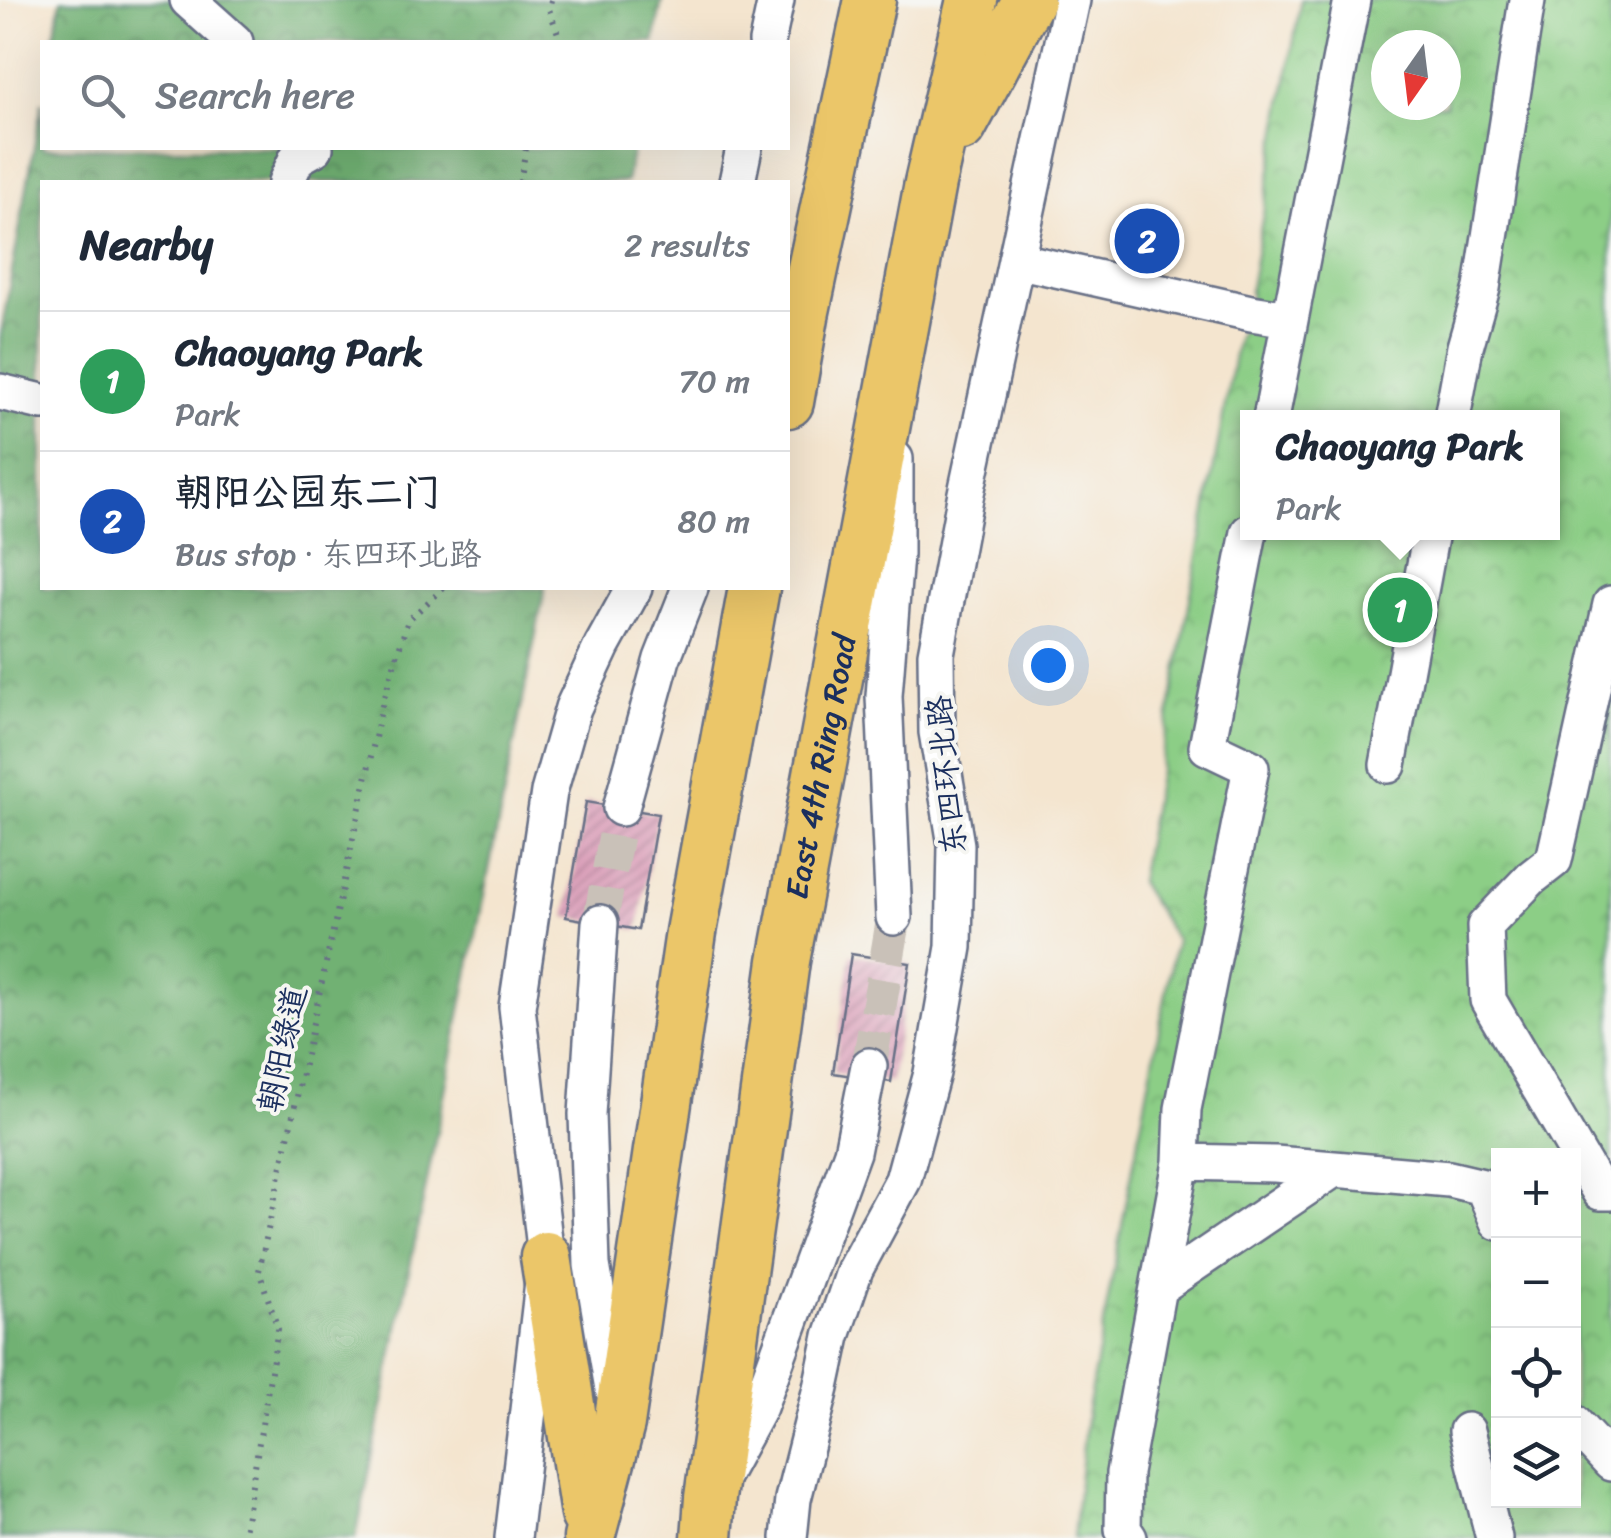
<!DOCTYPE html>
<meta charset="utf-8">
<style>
:root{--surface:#fff;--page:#f2f2f3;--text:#1f2937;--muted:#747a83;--line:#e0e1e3;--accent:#d1495b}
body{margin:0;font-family:Sriracha,"LXGW WenKai TC",sans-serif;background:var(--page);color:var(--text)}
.controls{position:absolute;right:30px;bottom:30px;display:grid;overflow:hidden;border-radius:0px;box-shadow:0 10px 40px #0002}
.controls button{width:90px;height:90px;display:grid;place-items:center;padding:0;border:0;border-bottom:2px solid var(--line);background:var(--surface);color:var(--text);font:50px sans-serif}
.compass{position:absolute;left:1371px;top:30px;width:90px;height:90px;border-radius:50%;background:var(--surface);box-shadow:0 10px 40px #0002;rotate:194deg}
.you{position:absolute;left:1048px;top:665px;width:35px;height:35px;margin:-25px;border:8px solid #fff;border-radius:50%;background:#1a73e8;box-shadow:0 0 0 15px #1a73e833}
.badge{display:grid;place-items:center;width:65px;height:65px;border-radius:50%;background:var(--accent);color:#fff;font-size:32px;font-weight:700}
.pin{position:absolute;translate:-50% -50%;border:5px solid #fff;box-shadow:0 2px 10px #0006}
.popup{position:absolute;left:1240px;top:410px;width:320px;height:130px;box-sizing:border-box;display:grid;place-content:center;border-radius:0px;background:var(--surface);filter:drop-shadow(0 2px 8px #0005);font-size:32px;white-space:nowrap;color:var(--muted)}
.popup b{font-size:38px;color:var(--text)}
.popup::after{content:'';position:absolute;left:50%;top:100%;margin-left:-20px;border:20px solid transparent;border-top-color:var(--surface)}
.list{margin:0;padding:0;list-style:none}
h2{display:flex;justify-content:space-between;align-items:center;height:130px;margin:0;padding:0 40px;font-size:42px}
h2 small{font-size:32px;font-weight:400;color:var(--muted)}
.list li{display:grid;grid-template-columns:65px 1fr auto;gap:30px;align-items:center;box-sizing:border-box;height:140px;padding:0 40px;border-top:2px solid var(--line)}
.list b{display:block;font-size:38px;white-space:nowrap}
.list p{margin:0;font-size:32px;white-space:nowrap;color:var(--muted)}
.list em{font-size:32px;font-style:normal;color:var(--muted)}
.icon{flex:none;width:55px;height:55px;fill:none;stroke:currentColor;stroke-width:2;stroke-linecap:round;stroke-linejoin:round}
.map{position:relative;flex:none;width:1611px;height:1538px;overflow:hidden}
.search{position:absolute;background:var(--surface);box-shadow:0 10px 40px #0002;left:40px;top:40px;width:750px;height:110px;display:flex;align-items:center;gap:25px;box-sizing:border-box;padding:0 35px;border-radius:0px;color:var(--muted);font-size:38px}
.panel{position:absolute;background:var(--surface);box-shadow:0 10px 40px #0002;left:40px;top:180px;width:750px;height:410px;border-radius:0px}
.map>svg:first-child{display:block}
.forest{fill:url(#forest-crowns);stroke:#467068;stroke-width:2.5}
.park{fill:url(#park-crowns);stroke:#547e72;stroke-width:2.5;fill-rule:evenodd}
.building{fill:url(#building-hatch)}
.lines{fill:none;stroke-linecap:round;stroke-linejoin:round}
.minor-tunnel{stroke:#c9c1b8;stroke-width:35;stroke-dasharray:35 18;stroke-linecap:butt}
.minor-casing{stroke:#676f86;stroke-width:40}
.highway-casing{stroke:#676f86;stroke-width:55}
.path{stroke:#676f86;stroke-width:6;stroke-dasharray:2.5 8;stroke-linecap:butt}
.minor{stroke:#fff;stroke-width:35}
.highway{stroke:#ebc669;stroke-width:50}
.labels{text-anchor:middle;stroke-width:8;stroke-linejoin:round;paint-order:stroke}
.street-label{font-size:32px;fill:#1b2f5e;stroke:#f6f6f2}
</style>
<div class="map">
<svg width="1611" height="1538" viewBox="0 0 1611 1538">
<defs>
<pattern id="forest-crowns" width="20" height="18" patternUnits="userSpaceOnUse" patternTransform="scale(2.5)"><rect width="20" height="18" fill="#71b173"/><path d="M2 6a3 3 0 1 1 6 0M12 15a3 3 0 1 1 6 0" fill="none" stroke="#5c9062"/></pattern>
<pattern id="park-crowns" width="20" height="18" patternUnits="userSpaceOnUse" patternTransform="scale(2.5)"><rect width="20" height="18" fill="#8cce86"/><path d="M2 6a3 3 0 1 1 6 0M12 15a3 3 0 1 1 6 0" fill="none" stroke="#78b176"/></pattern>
<pattern id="building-hatch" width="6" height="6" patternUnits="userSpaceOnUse" patternTransform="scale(2.5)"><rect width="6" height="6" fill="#db9fb9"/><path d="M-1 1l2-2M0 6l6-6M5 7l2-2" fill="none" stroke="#b1829a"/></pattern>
</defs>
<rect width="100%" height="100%" fill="#f6f6f2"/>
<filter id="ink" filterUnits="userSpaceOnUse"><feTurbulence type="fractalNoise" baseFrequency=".01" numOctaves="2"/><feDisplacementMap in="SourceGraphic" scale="20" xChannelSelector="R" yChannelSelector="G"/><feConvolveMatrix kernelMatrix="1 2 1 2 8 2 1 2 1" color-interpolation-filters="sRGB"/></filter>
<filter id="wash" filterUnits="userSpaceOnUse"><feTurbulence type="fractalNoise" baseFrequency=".0048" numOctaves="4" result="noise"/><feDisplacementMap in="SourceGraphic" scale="40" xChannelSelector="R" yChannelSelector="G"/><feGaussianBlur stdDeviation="2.25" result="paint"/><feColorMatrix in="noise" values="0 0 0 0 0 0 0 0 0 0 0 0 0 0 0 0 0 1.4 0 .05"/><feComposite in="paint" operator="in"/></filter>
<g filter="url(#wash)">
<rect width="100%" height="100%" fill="#f4e5cf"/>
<path class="forest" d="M 61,0 L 662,0 L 654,42 L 53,42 Z
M 42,102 L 42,148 L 633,148 L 626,182 L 42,182 L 42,588 L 545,588 L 356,1538 L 0,1538 L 0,339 Z"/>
<path class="park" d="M 1301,0 L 1611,0 L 1611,1538 L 1073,1538 L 1087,1410 L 1176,940 L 1139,882 L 1237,339 L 1251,313 L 1250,288 ZM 1386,45 L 1446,45 L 1446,105 L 1386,105 ZM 1248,418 L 1552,418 L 1552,532 L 1248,532 ZM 1498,1156 L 1574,1156 L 1574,1500 L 1498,1500 Z"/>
<g id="blocks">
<path class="building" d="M 586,802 L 658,814 L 638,930 L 566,917 Z
M 851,954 L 910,963 L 891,1082 L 833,1073 Z"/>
</g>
</g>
<g filter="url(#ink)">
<use href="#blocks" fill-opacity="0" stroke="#676f86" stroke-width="2.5"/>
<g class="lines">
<path class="minor-tunnel" d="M 600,923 L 621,808
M 869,1066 L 894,917"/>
<g class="minor-casing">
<path id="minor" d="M 188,0 L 235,42
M 767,42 L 776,0
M 286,182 L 297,158 L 315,148
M 737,182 L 744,148
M 1016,260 L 1251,313 L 1290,319
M 0,392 L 42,402
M 1271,418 L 1352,0
M 1452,418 L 1465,347 L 1482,288 L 1527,0
M 1611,604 L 1554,860 L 1531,878 L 1485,926 L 1488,1000 L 1600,1192 L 1611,1192
M 1388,765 L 1431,532
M 621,808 L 662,659 L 690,588
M 894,917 L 884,696 L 895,555 L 895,459
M 600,923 L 587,1114 L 592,1265 L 613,1389
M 1181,1162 L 1275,1164 L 1334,1169 L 1449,1179 L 1483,1187 L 1498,1222
M 1158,1288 L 1334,1169
M 1574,1423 L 1611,1463
M 1467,1431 L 1494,1538
M 722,1475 L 759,1407 L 852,1152 L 869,1066
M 513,1538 L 546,1257 L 517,1007 L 549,792 L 573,708 L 602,646 L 634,588
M 789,1538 L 793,1499 L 821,1388 L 832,1336 L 855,1269 L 903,1180 L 932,1073 L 954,947 L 956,845 L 937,732 L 936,654 L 965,498 L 1072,0
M 1129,1538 L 1123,1529 L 1124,1473 L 1181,1162 L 1183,1109 L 1251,768 L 1207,747 L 1249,532"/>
</g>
<g class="highway-casing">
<g id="highway">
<path d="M 961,126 L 1029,0"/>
<path d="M 788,402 L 804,311 L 870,0"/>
<path d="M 546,1257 L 586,1514"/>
<path d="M 589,1538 L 619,1424 L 691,932 L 754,588"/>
<path id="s1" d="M 707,1538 L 710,1498 L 784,961 L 930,183 L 972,0"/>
</g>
</g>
<path class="path" d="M 551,0 L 549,9 L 561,42
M 520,182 L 526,148
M 243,1538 L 278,1329 L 259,1271 L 383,701 L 408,620 L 444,588"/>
<use href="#minor" class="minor"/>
<use href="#highway" class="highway"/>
</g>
</g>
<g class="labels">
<g class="street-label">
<text dy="11" stroke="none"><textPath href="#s1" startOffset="780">East 4th Ring Road</textPath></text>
<text transform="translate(946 775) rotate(-96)" y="11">东四环北路</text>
<text transform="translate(282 1049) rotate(-78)" y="11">朝阳绿道</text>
</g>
</g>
</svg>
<div class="controls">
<button>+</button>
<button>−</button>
<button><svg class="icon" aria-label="locate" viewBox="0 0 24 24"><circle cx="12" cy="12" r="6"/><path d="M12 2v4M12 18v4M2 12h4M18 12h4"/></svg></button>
<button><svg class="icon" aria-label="layers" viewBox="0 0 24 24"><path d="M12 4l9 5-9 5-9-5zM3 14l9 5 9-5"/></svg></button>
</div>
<svg class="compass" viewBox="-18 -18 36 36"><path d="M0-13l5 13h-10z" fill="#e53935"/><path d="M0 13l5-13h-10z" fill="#747a83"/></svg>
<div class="you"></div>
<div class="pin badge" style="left:1400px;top:610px;background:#2e9e5b">1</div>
<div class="popup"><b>Chaoyang Park</b>Park</div>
<div class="pin badge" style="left:1147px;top:241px;background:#1a4fb4">2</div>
<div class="search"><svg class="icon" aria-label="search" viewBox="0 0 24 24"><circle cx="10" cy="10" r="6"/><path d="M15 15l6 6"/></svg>Search here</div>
<section class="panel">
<h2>Nearby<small>2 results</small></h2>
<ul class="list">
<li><span class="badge" style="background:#2e9e5b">1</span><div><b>Chaoyang Park</b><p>Park</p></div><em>70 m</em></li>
<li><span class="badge" style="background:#1a4fb4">2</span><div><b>朝阳公园东二门</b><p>Bus stop · 东四环北路</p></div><em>80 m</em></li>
</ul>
</section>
</div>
